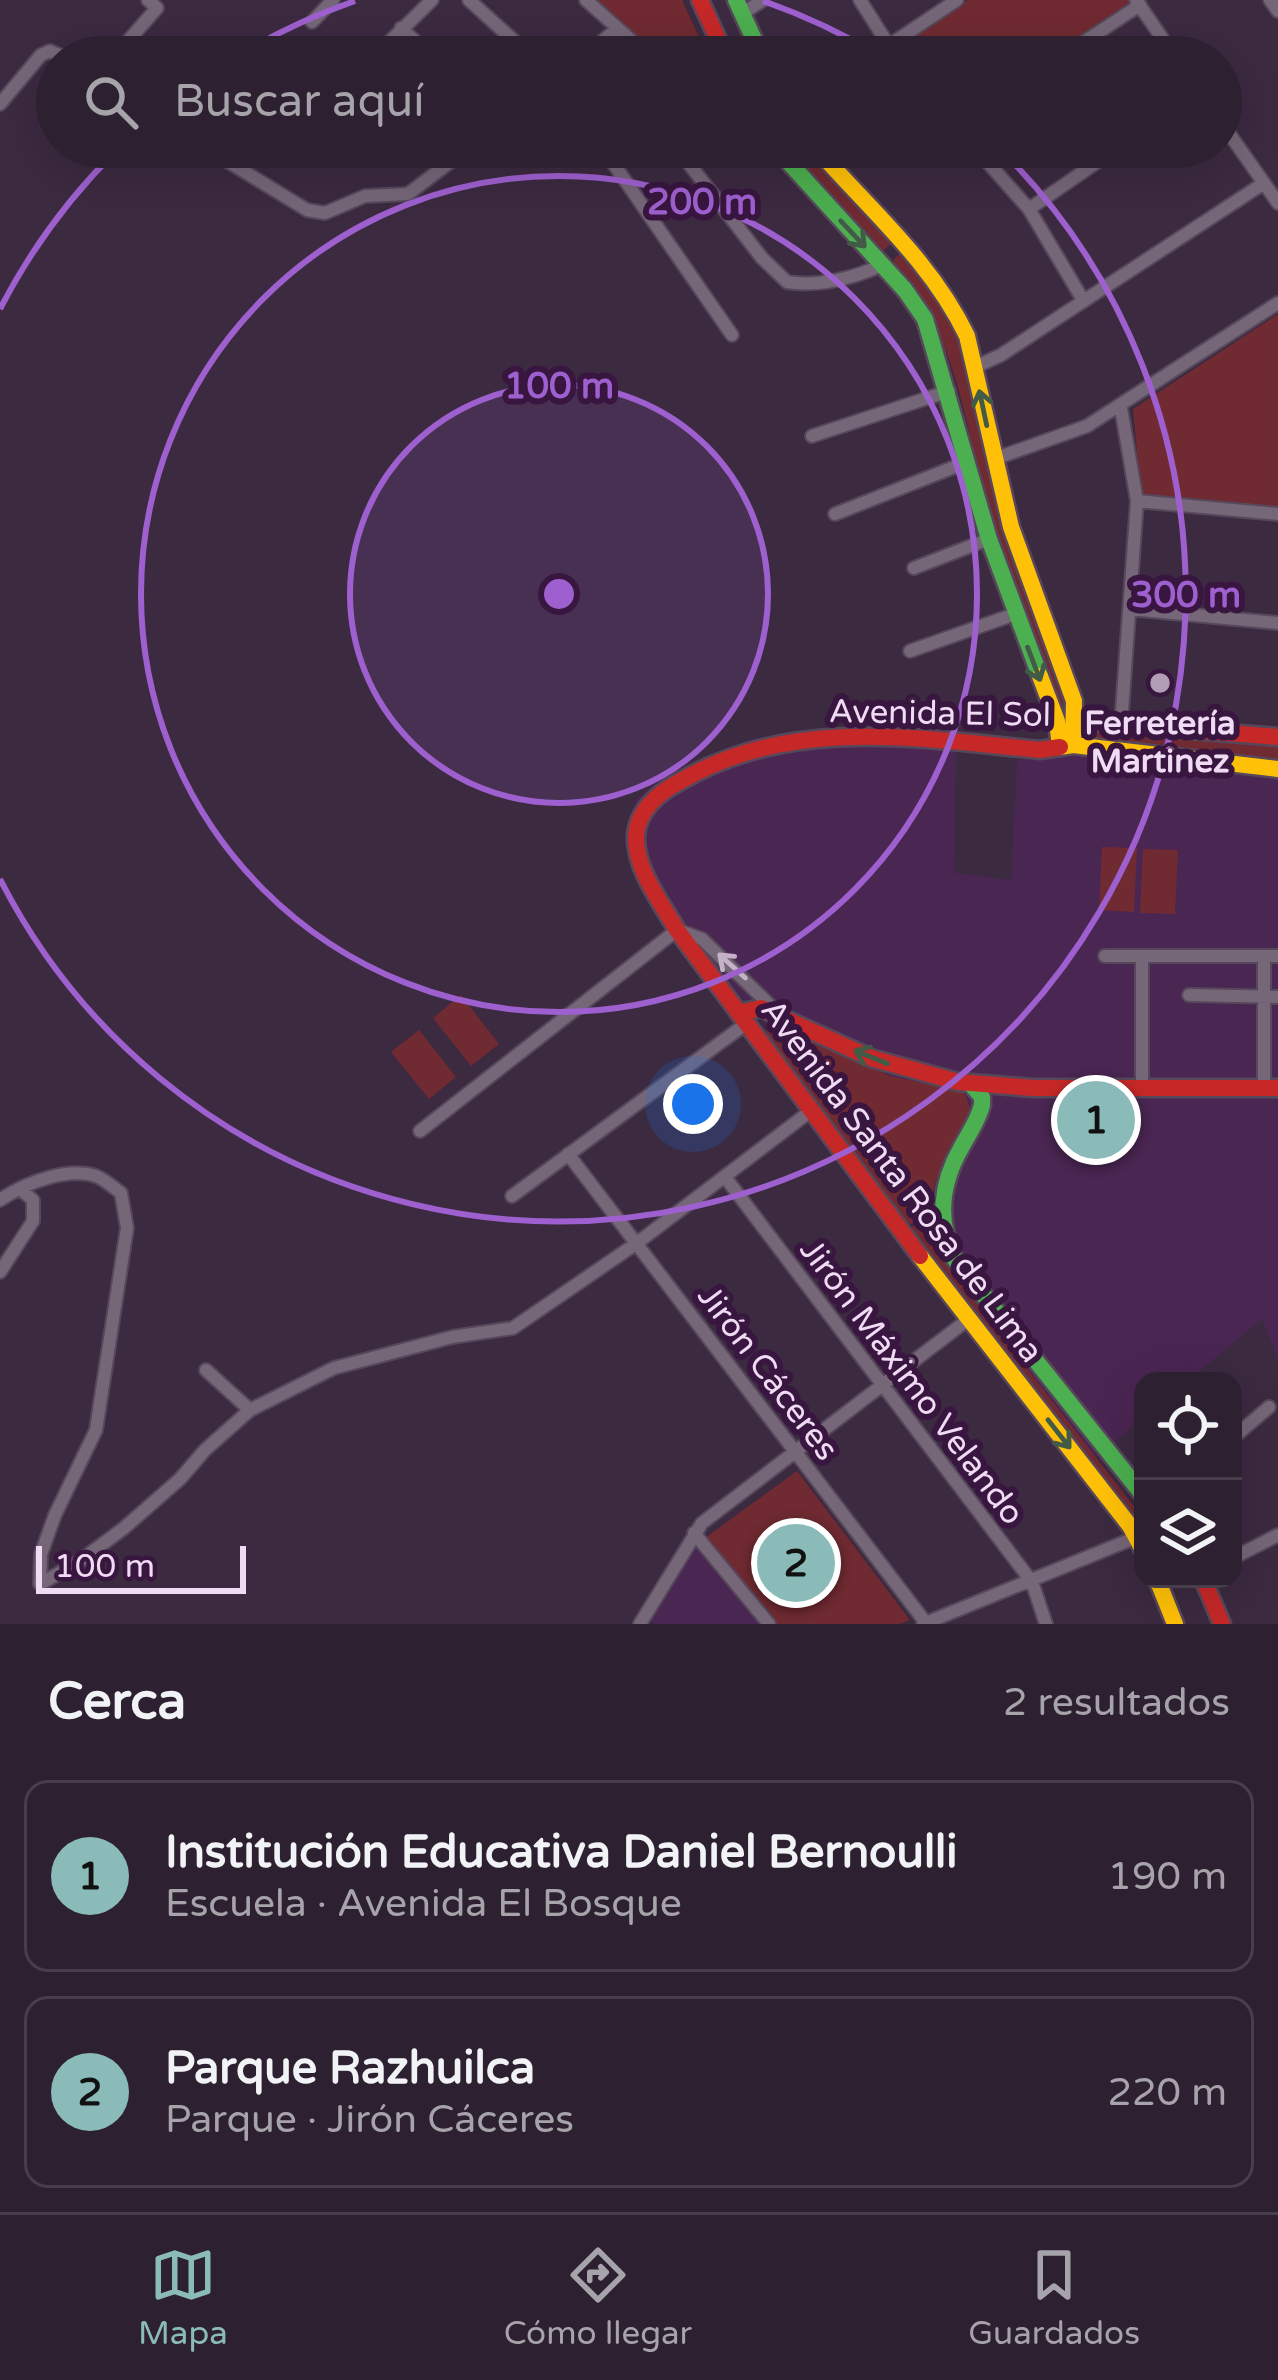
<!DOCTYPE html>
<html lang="es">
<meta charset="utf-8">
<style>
:root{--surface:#2d2030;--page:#352838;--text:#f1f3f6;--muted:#a7a3ab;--line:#483e4c;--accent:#8bbbb9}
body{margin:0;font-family:"Varela Round",sans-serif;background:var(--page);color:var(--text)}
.controls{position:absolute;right:36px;bottom:36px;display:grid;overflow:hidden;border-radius:24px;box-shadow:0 12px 48px #0002}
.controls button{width:108px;height:108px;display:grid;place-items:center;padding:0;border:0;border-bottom:3px solid var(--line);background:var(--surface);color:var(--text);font:60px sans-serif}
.scale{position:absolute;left:36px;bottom:30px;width:210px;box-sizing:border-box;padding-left:12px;border:6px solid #f0dbf4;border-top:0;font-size:33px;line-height:42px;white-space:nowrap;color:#f0dbf4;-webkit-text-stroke:9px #38163f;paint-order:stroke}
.you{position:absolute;left:693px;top:1104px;width:42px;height:42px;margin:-30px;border:9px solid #fff;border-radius:50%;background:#1a73e8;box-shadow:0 0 0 18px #1a73e833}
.badge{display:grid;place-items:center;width:78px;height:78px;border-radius:50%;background:var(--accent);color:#111;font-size:39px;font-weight:700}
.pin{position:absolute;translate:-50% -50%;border:6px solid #fff;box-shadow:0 3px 12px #0006}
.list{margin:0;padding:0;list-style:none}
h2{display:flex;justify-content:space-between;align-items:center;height:156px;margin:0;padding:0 48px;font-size:51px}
h2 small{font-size:39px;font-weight:400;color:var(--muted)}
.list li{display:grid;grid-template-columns:78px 1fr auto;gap:36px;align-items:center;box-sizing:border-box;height:192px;margin:0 24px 24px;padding:0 24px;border:3px solid var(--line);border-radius:24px}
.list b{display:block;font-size:45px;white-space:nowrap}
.list p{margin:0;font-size:39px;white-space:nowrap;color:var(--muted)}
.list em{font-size:39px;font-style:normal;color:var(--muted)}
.icon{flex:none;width:66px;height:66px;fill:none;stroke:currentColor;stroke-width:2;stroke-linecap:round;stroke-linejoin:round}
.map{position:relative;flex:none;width:1278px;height:1624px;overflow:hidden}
.search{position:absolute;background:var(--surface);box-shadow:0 12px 48px #0002;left:36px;right:36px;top:36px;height:132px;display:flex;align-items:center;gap:30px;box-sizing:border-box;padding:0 42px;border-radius:66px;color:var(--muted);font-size:45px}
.sheet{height:588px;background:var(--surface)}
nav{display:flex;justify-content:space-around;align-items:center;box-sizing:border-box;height:168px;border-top:3px solid var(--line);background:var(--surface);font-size:33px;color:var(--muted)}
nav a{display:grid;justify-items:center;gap:6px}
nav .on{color:var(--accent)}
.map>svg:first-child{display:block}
.built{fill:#4a2652}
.green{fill:#702a31}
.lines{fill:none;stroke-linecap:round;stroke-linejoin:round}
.street-casing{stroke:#57475b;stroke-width:16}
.fast-casing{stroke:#57475b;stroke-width:21}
.slow-casing{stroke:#57475b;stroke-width:21}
.jam-casing{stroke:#57475b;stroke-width:21}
.street{stroke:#756678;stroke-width:12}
.fast{stroke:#4caf50;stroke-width:16}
.slow{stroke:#ffc107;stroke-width:16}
.jam{stroke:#c62828;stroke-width:16}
.oneway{stroke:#415b47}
.oneway2{stroke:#c5b2c9}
.ring{fill:none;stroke:#9e60cf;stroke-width:6}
.poi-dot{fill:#b19db5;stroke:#38163f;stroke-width:4.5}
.labels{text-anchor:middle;stroke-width:12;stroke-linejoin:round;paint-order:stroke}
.street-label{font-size:33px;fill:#f0dbf4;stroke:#38163f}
.poi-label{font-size:33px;font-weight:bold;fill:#f0dbf4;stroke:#38163f}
.centre{fill:#9e60cf;stroke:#38163f;stroke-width:6}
.ring-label{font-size:36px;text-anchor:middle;font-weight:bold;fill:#9e60cf;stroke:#38163f;stroke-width:12;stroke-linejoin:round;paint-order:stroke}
</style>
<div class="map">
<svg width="1278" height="1624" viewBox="0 0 1278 1624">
<rect width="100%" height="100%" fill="#3c2a40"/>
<path class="built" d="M 882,727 L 956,750 L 954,873 L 1011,880 L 1017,761 L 1101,738 L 1278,752 L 1278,1358 L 1262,1319 L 1188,1381 L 1143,1381 L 1143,1418 L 1093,1460 L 949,1276 L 804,1066 L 640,885 L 624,843 L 636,800 L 663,776 L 754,738 Z
M 695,1541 L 763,1624 L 654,1624 L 648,1617 Z"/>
<path class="green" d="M 596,0 L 682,0 L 708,57 L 661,57 Z
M 968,0 L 1129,0 L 1132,4 L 1052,57 L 898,57 L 893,51 Z
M 785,147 L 807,147 L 893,242 L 882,252 Z
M 902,252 L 954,320 L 1070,703 L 1067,709 L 1062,709 C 1038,647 1010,584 991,520 C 965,431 960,335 894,266 L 894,259 Z
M 1278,314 L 1278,507 L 1141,495 L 1133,409 Z
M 1094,728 L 1278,742 L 1278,761 L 1086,741 L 1086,732 Z
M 1102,847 L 1137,848 L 1134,912 L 1099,910 Z
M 1143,849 L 1178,850 L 1175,914 L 1140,913 Z
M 461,995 L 499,1044 L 471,1066 L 433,1018 Z
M 779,1020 L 890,1076 L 964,1092 L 972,1113 C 947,1145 935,1175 928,1215 L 909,1225 L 905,1221 L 768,1041 L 766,1031 Z
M 419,1030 L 456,1077 L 429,1099 L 391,1052 Z
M 930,1217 L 932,1235 L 946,1264 L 1143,1518 L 1143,1534 L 910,1228 Z
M 797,1471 L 910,1620 L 899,1624 L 773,1624 L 705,1538 Z"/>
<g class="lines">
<g class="street-casing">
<path id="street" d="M 469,0 L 532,57
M 586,0 L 650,57
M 860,0 L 896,57
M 1136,0 L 1175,57
M 1270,0 L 1278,11
M 742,14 L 763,0
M 312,22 L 333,0
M 401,28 L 432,57
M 888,46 L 957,0
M 380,51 L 432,0
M 114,57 L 157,8 L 148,0
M 583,57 L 617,29
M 1061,57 L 1140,5
M 0,104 L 41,55 L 50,51 L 64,57
M 1221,122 L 1278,203
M 204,147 L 307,210 L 325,213 L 365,196 L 408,194 L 470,147
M 255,147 L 290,154 L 302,147
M 602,147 L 732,335
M 676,147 L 762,258 L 787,282 C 819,287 854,278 882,265
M 974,147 L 1029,209 L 1083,300
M 1029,209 L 1119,147
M 975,367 L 1001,355 L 1264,183
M 1121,408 L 1137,501 L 1121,725
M 812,436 L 949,391
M 994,459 L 1087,426 L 1278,303
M 1137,501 L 1278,514
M 835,514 L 967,462
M 914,568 L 989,539
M 1130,609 L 1278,623
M 910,651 L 1015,614
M 1105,956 L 1278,956
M 1142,956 L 1142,1088
M 1264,956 L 1264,1088
M 1189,995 L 1278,997
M 420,1131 L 677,930 L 702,939 L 779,1014
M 568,1154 L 926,1623
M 725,1177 L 1032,1582 L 1046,1624
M 512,1196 L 747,1023
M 0,1200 C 25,1183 66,1167 96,1176 C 104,1179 113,1187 121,1193 L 127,1228 L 96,1430 L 55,1515 L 41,1554 L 40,1584 L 77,1563 L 124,1528 L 180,1479 L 205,1450 L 250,1410 L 334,1368 L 452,1337 L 513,1328 L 637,1243 L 812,1110
M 0,1272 L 33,1221 L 33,1200 L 20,1189
M 206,1370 L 250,1410
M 1233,1438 L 1269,1407
M 694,1533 L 769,1624
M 1233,1558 L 1278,1535
M 640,1624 L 702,1523 L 970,1318
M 923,1624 L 1137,1537"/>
</g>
<g class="fast-casing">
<path id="fast" d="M 736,0 L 762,57
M 775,147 L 905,290 L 925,319 L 989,539 L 1040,676
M 970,1083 L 982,1097 L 982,1105 C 978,1121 969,1133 961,1148 C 941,1183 937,1221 954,1258 L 1143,1495"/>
</g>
<g class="slow-casing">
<path id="slow" d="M 815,147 C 869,209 931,261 967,336 L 1011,527 L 1074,701 L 1073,745 L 1060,747 L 1057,721 L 1040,676
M 1073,745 L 1278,769
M 920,1256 L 1130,1526 L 1143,1550
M 1157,1579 L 1175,1624"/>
</g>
<g class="jam-casing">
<path id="jam" d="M 700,0 L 726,57
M 1091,722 L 1278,737
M 739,1013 L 761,1008 L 871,1058 L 958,1082 L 1033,1088 L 1278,1088
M 920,1256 L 677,930 C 661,902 636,871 636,838 C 636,812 658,793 679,782 C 790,716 917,738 1040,750 L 1060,747
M 1203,1579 L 1222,1624"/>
</g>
<use href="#street" class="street"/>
<use href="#fast" class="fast"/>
<use href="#slow" class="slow"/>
<use href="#jam" class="jam"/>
</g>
<defs><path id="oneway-shaft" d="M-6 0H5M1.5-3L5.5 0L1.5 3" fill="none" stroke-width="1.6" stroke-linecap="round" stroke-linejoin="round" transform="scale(3)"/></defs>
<g class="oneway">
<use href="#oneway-shaft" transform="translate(853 234) rotate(47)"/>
<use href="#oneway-shaft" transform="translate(983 408) rotate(-102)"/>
<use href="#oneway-shaft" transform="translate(1034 664) rotate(69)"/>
<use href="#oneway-shaft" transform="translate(871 1057) rotate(-158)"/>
<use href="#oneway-shaft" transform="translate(1059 1434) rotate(52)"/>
</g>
<use class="oneway2" href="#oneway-shaft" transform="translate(732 966) rotate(-138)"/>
<circle cx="559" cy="594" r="209" fill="#9e60cf" fill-opacity=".12"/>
<g class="ring">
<circle cx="559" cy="594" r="209"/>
<circle cx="559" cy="594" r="418"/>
<path d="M0 309A627 627 0 0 1 116 151M236 57A627 627 0 0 1 355 1M763 1A627 627 0 0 1 882 57M1002 151A627 627 0 1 1 0 879"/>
</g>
<circle class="poi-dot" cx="1160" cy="683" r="12"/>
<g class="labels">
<g class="street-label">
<text transform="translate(940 712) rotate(1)" y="12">Avenida El Sol</text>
<text transform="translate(903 1180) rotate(53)" y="12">Avenida Santa Rosa de Lima</text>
<text transform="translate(769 1372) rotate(53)" y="12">Jirón Cáceres</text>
<text transform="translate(913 1381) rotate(53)" y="12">Jirón Máximo Velando</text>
</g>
<g class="poi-label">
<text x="1160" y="734">Ferretería<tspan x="1160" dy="38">Martinez</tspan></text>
</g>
</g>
<circle cx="559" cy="594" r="18" class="centre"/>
<g class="ring-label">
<text x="702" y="214">200 m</text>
<text x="559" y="398">100 m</text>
<text x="1186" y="607">300 m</text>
</g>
</svg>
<div class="controls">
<button><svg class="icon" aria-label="locate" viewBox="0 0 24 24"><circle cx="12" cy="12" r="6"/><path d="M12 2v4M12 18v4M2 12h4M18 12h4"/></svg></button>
<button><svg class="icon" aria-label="layers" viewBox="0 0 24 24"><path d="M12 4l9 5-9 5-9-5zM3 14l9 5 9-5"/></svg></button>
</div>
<div class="scale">100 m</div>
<div class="you"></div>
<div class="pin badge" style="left:1096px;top:1120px">1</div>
<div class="pin badge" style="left:796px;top:1563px">2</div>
<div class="search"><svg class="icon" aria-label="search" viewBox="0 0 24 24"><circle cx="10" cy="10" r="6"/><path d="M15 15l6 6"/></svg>Buscar aquí</div>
</div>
<section class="sheet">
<h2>Cerca<small>2 resultados</small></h2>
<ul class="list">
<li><span class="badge">1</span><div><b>Institución Educativa Daniel Bernoulli</b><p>Escuela · Avenida El Bosque</p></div><em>190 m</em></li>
<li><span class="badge">2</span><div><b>Parque Razhuilca</b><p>Parque · Jirón Cáceres</p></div><em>220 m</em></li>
</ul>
</section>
<nav>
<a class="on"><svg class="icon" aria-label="map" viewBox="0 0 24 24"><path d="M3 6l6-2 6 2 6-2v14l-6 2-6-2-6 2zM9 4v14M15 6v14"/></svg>Mapa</a>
<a><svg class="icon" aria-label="directions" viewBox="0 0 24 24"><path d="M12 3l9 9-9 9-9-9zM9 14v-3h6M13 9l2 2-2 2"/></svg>Cómo llegar</a>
<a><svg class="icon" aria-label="saved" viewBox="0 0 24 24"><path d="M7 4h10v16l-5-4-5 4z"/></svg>Guardados</a>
</nav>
